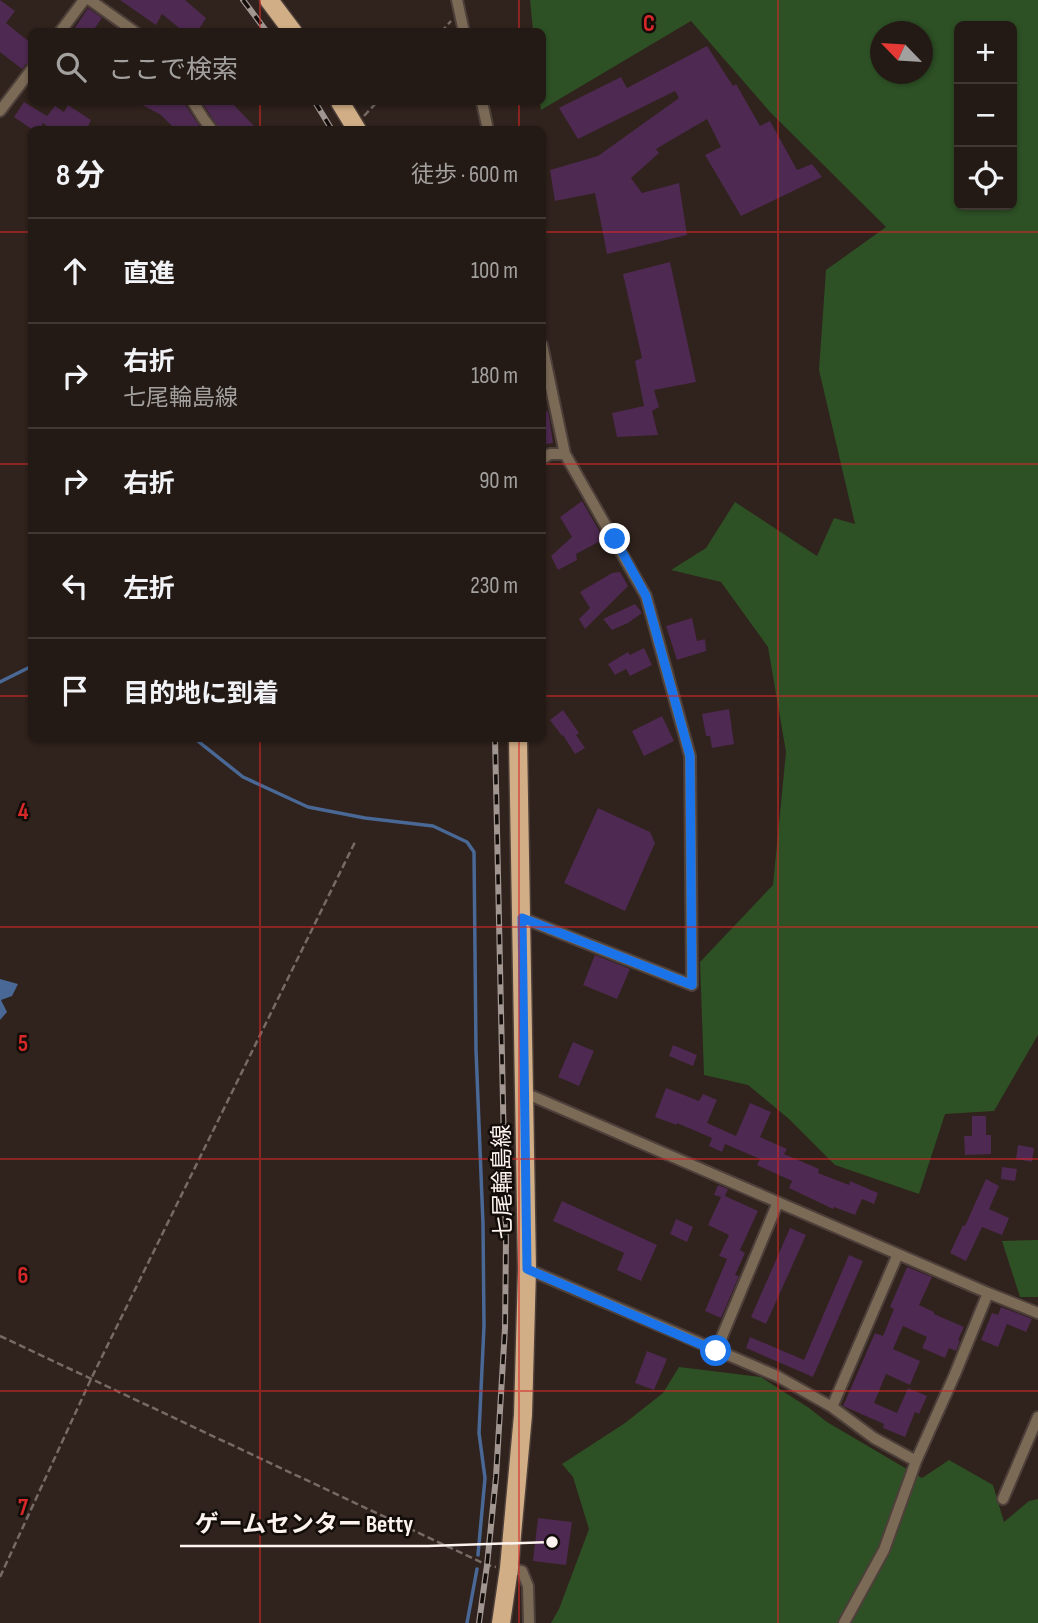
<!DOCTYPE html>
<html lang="ja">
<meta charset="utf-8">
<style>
:root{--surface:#241a15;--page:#302722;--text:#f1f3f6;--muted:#a3a1a0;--line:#413834}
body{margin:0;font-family:"Sofia Sans Condensed","Noto Sans JP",sans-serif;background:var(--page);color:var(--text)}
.controls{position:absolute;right:21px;top:21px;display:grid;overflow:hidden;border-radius:10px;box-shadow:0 2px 5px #0004}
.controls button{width:63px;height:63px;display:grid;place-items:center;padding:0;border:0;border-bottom:2px solid var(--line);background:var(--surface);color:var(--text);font:35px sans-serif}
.compass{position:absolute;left:870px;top:21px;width:63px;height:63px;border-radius:50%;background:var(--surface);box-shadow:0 2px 5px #0004;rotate:295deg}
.stop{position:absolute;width:21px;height:21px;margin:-16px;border:5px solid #1a73e8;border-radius:50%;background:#fff}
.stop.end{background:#1a73e8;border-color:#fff;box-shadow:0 2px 7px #0008}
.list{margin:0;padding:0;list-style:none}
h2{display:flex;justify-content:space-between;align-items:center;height:91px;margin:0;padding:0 28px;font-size:30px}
h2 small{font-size:23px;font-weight:400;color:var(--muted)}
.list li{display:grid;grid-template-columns:46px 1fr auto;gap:21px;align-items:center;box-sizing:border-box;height:105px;padding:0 28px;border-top:2px solid var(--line)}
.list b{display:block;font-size:26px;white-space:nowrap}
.list p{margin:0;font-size:23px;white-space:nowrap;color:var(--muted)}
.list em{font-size:23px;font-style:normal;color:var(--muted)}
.icon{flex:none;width:38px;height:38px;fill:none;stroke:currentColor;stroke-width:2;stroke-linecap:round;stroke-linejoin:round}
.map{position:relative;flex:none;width:1038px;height:1623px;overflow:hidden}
.search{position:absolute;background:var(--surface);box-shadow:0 2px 5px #0004;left:28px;top:28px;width:518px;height:77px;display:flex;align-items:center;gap:18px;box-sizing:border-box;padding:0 24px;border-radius:10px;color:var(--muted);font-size:26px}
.panel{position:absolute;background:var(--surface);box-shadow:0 2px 5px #0004;left:28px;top:126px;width:518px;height:616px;border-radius:10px}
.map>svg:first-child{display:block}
.green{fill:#2d5025;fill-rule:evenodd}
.water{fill:#496895}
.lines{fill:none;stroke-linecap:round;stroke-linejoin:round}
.stream{stroke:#496895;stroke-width:3.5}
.building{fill:#4e2951}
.street-casing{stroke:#4d3f3a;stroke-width:14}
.primary-casing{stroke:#4d3f3a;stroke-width:21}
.path{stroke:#766a64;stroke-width:2.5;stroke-dasharray:7 3.5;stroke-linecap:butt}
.street{stroke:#7b6a56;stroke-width:10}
.primary{stroke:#d1ae85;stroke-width:18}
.rail-casing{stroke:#a29691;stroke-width:6}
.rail{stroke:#130d0a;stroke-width:3.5;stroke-dasharray:10;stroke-linecap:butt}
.route{stroke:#1a73e8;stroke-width:9}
.grid{fill:none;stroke:#d62828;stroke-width:2;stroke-opacity:0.55}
.labels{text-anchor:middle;stroke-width:5;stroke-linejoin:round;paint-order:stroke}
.street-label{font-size:23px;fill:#fdf3ef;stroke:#130d0a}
.grid-label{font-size:23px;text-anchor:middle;font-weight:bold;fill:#d62828;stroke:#130d0a;stroke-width:5;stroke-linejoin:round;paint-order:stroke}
.leader{fill:none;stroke:#fdf3ef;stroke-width:2.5}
.callout-dot{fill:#fdf3ef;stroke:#130d0a;stroke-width:2.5}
.callout-label{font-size:24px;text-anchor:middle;font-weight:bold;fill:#fdf3ef;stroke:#130d0a;stroke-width:5;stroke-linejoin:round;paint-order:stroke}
</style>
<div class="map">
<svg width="1038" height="1623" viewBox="0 0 1038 1623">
<rect width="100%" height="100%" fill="#30221c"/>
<path class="green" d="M 530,0 L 1038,0 L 1038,1035 L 994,1111 L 945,1114 L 919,1194 L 835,1165 L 789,1119 L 748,1085 L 704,1075 L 700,962 L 773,885 L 786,752 L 768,647 L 721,582 L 671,570 L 706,548 L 735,502 L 817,556 L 834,518 L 855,524 L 819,370 L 826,270 L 886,227 L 770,112 L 691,21 L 541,110 L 540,102 L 542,102 L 542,32 L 533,31 ZM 959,26 L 1012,26 L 1012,205 L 959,205 ZM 880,32 L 922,32 L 922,74 L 880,74 Z
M 1038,1240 L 1038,1297 L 1020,1297 L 1002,1241 Z
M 679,1367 L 761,1377 L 809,1408 L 827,1422 L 922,1478 L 949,1460 L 993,1485 L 1004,1522 L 1029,1501 L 1038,1499 L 1038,1623 L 551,1623 L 559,1609 L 589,1529 L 573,1477 L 562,1464 L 625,1423 L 663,1393 Z"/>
<path class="water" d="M 0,979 L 18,984 L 12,996 L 1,1000 L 7,1012 L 0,1020 Z"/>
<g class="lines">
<path class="stream" d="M 0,682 L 32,666
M 194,738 L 243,777 L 308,807 L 365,818 L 433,826 L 467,842 L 474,852 L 476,1050 L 483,1224 L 484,1326 L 479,1433 L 485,1478 L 478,1555
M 467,1623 L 477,1569"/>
</g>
<path class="building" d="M 0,0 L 15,11 L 6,23 L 32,44 L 32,61 L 26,64 L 22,69 L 0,52 Z
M 120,0 L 185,0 L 206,18 L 197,32 L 184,32 L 162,14 L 156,25 Z
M 88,8 L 102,18 L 92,32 L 83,32 L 75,28 Z
M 707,46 L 733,86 L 736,84 L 760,126 L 770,121 L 797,170 L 812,164 L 822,177 L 741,216 L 705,155 L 721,147 L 707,119 L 656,149 L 659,153 L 631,178 L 642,193 L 679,183 L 687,235 L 607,254 L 595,193 L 555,201 L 550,170 L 598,156 L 679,98 L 675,91 L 578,139 L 559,108 L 621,77 L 627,88 Z
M 24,102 L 47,116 L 55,106 L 64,112 L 68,105 L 91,120 L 86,130 L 52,130 L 43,123 L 39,130 L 33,130 L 14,117 Z
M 137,102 L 185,102 L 186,106 L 202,130 L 176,130 L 161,115 Z
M 202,102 L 231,102 L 258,130 L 220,130 Z
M 670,262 L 696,382 L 654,390 L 659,407 L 652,411 L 658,435 L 617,437 L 612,413 L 644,406 L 635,361 L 642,358 L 623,274 Z
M 548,411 L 553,443 L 542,445 L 542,412 Z
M 582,501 L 604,539 L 576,554 L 577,560 L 558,570 L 551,556 L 572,537 L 560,517 Z
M 620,572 L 628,586 L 585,629 L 579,619 L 590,608 L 580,592 L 612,573 Z
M 635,604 L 642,613 L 628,623 L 612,630 L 603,619 Z
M 692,618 L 697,641 L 705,639 L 706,651 L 677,660 L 666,626 Z
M 644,648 L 652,665 L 630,676 L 626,669 L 615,675 L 608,664 L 628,652 L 630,655 Z
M 729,709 L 734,744 L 712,748 L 710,736 L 706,736 L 702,714 Z
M 563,710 L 579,733 L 576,735 L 585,748 L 575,754 L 563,735 L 562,736 L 550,720 Z
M 662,716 L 674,741 L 644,756 L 632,731 Z
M 598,808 L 650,832 L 655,843 L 625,911 L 564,883 Z
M 595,955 L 630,969 L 617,999 L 583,985 Z
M 573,1042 L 594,1051 L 579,1086 L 558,1077 Z
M 673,1045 L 697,1055 L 693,1066 L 669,1056 Z
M 666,1088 L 699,1101 L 703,1094 L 717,1100 L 707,1123 L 736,1136 L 750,1103 L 771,1112 L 760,1137 L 787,1149 L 784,1154 L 819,1169 L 818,1173 L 849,1185 L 850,1181 L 878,1193 L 874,1204 L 862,1199 L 855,1215 L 834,1207 L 833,1209 L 789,1188 L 792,1181 L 757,1165 L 760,1159 L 725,1144 L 722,1152 L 709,1146 L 712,1138 L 677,1123 L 677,1125 L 655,1117 Z
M 972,1116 L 986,1116 L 986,1135 L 991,1135 L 991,1154 L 965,1155 L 964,1136 L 972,1136 Z
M 1018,1145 L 1034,1148 L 1032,1162 L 1016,1159 Z
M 1002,1167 L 1017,1169 L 1015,1181 L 1001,1179 Z
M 986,1179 L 999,1186 L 989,1209 L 1009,1218 L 1002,1235 L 982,1227 L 966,1261 L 950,1253 L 963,1225 L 965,1226 Z
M 718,1185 L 728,1189 L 725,1196 L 758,1211 L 740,1250 L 745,1253 L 735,1275 L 739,1276 L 721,1318 L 705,1311 L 727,1259 L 719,1256 L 729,1235 L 708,1225 L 721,1197 L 714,1195 Z
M 562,1201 L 657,1245 L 641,1281 L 617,1270 L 624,1253 L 553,1221 Z
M 676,1219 L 693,1227 L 687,1242 L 670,1234 Z
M 790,1228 L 806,1235 L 766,1324 L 751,1317 Z
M 849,1255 L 863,1261 L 813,1377 L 746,1348 L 750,1337 L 804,1360 Z
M 907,1267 L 932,1277 L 919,1305 L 934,1312 L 934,1314 L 964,1327 L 958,1340 L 960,1341 L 956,1351 L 949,1348 L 945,1358 L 922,1348 L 927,1337 L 903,1326 L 893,1349 L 920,1361 L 910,1385 L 886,1374 L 874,1403 L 897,1413 L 908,1388 L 927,1396 L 919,1414 L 915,1412 L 905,1437 L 883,1428 L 884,1424 L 843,1406 L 875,1333 L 883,1336 L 894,1309 L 890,1307 Z
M 1001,1307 L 1032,1319 L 1026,1332 L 1007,1324 L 998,1347 L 981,1340 L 992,1313 L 998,1315 Z
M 647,1351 L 667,1359 L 654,1390 L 635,1383 Z
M 538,1518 L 572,1522 L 566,1565 L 533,1561 Z"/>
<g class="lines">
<g class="street-casing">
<path id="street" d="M 90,0 L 135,32
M 457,0 L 464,32
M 60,32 L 84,0
M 193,102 L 203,118 L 212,130
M 482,102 L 488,130
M 0,111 L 32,69
M 542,459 L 550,454 L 565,454
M 522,918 L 692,985 L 690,756 L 646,596 L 565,454 L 542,345
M 525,1093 L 988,1293 L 955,1374 L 916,1461 L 884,1550 L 844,1623
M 527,1269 L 777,1376 L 832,1407 L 874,1438 L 916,1461
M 988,1293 L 1038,1313
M 716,1351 L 778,1202
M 832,1407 L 898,1254
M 1003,1499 L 1038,1417
M 509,1568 L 522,1571 L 528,1586 L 529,1623"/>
</g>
<g class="primary-casing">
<path id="primary" d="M 269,0 L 293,32
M 340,102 L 357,130
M 501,1623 L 509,1568 L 523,1415 L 527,1269 L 518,738"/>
</g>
<path class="path" d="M 441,32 L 451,21
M 364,116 L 377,102
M 0,1336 L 487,1565 L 496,1567
M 0,1577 L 91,1379 L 355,842"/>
<use href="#street" class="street"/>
<use href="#primary" class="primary"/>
<g class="rail-casing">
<path id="rail" d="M 243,0 L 267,32
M 315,102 L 332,130
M 479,1623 L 487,1565 L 496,1477 L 505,1328 L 506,1240 L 495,738"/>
</g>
<use href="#rail" class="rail"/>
</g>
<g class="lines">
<path class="route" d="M 615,539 L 646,596 L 690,756 L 692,985 L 522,918 L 527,1269 L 716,1351"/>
</g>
<path class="grid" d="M 260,0 L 260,32M 519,0 L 519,32M 778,0 L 778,1623M 260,102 L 260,130M 519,102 L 519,130M 0,232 L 32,232M 542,232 L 1038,232M 0,464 L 32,464M 542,464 L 1038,464M 0,696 L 32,696M 542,696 L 1038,696M 260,738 L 260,1623M 519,738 L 519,1623M 0,927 L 1038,927M 0,1159 L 1038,1159M 0,1391 L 1038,1391"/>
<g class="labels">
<g class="street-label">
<text transform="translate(502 1182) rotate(-91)" y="8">七尾輪島線</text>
</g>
</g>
<g class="grid-label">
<text x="649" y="31">C</text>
<text x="23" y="819">4</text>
<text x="23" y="1051">5</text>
<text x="23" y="1283">6</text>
<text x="23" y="1515">7</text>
</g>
<path class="leader" d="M552 1542L428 1546H180"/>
<circle class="callout-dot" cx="552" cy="1542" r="7"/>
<g class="callout-label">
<text x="304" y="1532">ゲームセンター Betty</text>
</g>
</svg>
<div class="controls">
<button>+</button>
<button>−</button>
<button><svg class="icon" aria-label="locate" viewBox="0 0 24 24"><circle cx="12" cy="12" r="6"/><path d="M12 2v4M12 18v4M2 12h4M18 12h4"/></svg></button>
</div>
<svg class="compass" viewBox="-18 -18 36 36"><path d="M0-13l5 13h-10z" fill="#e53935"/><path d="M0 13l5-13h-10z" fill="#a3a1a0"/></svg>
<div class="stop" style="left:716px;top:1351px"></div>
<div class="stop end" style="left:615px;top:539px"></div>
<div class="search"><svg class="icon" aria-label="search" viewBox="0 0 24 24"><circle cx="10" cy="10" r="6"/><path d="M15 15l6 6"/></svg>ここで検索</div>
<section class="panel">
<h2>8 分<small>徒歩 · 600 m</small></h2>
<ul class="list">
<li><svg class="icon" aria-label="ahead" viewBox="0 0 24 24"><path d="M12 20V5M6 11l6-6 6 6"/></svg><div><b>直進</b></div><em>100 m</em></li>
<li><svg class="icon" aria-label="right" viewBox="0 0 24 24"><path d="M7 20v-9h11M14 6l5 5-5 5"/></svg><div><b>右折</b><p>七尾輪島線</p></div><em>180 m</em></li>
<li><svg class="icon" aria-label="right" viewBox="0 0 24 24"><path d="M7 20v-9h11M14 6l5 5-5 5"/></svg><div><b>右折</b></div><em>90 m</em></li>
<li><svg class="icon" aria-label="left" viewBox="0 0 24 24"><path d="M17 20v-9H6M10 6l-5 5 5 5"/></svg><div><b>左折</b></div><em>230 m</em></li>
<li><svg class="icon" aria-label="arrive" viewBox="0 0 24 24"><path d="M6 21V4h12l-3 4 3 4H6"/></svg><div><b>目的地に到着</b></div></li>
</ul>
</section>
</div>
